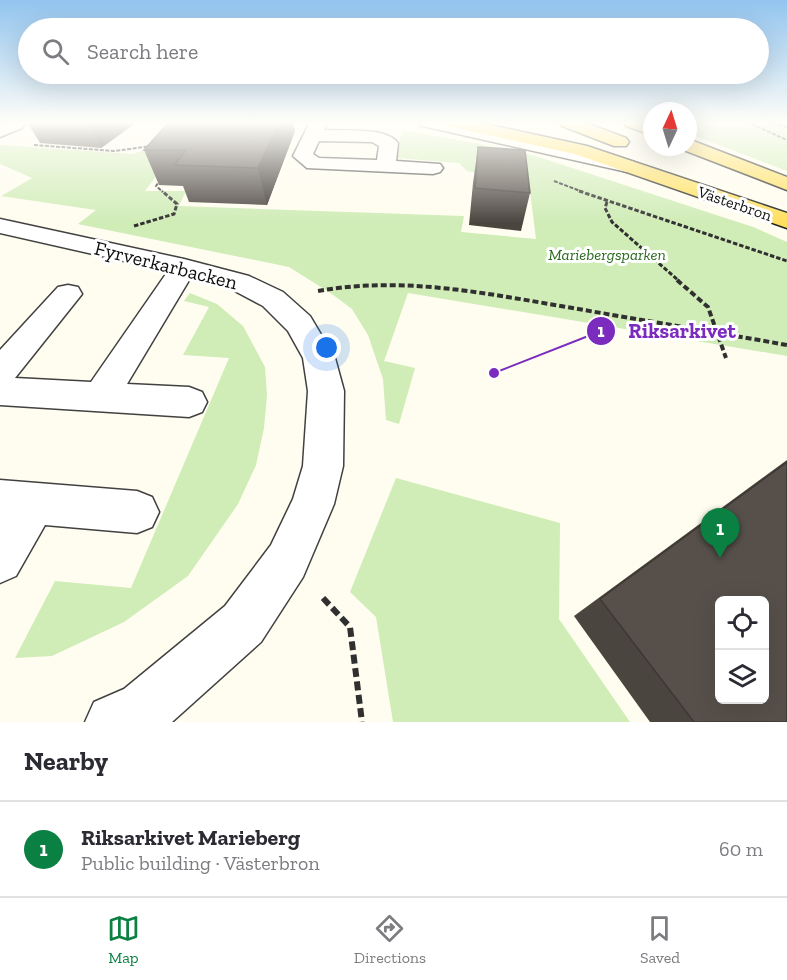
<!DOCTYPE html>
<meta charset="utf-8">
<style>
:root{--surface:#fff;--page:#f2f2f3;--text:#2b2b33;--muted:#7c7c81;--line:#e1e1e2;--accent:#0b8043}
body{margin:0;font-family:"Zilla Slab",serif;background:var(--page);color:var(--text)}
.controls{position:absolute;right:18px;bottom:18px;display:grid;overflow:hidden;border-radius:9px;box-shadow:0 6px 24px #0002}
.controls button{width:54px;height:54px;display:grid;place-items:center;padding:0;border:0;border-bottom:2px solid var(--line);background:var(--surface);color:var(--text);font:30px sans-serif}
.compass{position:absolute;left:643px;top:102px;width:54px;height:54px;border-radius:50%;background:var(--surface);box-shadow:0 6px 24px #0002;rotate:4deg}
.you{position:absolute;left:327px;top:348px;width:21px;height:21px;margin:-15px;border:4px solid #fff;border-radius:50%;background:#1a73e8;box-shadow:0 0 0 9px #1a73e833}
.badge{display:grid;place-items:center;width:39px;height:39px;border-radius:50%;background:var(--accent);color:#fff;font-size:20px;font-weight:700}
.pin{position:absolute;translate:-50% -50px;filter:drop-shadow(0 2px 3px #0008)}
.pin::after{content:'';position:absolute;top:32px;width:21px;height:18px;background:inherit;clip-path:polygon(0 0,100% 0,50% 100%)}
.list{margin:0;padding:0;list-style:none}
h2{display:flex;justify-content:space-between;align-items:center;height:78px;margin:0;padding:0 24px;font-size:26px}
h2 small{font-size:20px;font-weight:400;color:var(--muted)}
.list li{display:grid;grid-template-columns:39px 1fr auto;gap:18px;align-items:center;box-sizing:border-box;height:96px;padding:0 24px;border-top:2px solid var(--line)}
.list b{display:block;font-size:22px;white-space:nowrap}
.list p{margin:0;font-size:20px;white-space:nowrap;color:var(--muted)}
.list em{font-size:20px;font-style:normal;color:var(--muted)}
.icon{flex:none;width:33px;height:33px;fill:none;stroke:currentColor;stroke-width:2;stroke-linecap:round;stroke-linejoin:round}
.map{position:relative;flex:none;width:787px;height:722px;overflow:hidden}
.search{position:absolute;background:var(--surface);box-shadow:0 6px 24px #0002;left:18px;right:18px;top:18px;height:66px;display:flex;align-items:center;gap:15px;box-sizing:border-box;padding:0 21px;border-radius:33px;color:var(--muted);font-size:22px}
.sheet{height:174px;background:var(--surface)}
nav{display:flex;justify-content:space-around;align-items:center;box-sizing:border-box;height:84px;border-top:2px solid var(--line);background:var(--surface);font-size:16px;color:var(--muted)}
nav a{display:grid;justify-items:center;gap:3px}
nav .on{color:var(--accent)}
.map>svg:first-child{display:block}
.green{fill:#d0ecb7}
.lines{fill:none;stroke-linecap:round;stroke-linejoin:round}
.minor-casing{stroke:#414141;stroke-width:3}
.major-casing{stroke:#1f1f1f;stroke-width:3}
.path-far3{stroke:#303030;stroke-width:2;stroke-dasharray:4 1.5;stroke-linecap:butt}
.path-far2{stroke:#303030;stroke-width:3;stroke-dasharray:4.5 2;stroke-linecap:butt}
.path-far1{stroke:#303030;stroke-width:4;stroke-dasharray:6 3;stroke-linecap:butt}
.path{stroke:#303030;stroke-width:6;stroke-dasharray:9 4.5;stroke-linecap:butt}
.minor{fill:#fff;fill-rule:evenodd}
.major{fill:#ffdf5f;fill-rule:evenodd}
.wall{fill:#4b4540}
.shaded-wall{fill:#3d3834}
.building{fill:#57504a;stroke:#3d3834;stroke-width:1.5;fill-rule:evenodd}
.labels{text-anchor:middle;stroke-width:6;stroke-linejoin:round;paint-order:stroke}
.far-street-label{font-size:16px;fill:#0e0e0e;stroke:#fff}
.far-park-label{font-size:16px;font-style:italic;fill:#286a1b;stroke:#fff}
.street-label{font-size:20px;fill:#0e0e0e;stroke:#fff}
.leader{fill:none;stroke:#7b2cbf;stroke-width:2}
.callout-dot{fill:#7b2cbf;stroke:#fff;stroke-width:2}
.mark-label{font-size:18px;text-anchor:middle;font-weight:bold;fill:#fff}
.callout-label{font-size:21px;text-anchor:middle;font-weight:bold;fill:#7b2cbf;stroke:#fff;stroke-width:6;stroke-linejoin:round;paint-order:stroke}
</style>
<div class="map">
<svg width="787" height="722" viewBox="0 0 787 722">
<rect width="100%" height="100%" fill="#fffdef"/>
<path class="green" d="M 688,122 L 787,122 L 787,171 L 688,133 Z
M 402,130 L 517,151 L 545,159 L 753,227 L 787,242 L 787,356 L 408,293 L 384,361 L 415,368 L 399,424 L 386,420 L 383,379 L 368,335 L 352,309 L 332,294 L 289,267 L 78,224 L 96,210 L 1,196 L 32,178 L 0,164 L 0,145 L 132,154 L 146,150 L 176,150 L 145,191 L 186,191 L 179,206 L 464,216 L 461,232 L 536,239 L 529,183 L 467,171 L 459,163 L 397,158 Z
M 190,293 L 217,304 L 243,326 L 265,367 L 267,395 L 264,428 L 256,465 L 238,504 L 188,576 L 124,622 L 52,656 L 15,658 L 55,581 L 131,588 L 229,358 L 183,355 L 209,307 L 184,301 Z
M 396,478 L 560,523 L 559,619 L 630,722 L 393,722 L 376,617 L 350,592 Z"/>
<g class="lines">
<g class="minor-casing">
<path id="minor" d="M 7,122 L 23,122 L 25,124 L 22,128 L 0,137 L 0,125 Z
M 307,122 L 324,122 L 326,126 L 324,130 C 343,131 387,127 398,143 L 396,161 L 440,164 L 443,168 L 440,172 L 433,174 L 307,168 L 293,156 L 308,126 ZM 319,141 L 372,142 L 379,146 L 377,160 L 319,158 L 313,154 Z
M 419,122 L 451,122 L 627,160 L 634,162 L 637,166 L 634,170 L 627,172 L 427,127 L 421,126 Z
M 0,219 L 184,259 L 249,276 L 283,292 L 310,316 L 335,358 L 344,391 L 343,466 L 334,504 L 303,577 L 261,642 L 172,722 L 85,722 L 94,702 L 124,689 L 225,606 L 271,545 L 293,499 L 303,466 L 308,391 L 303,358 L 288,331 L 263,306 L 229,288 L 191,277 L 127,384 L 189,387 L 202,392 L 207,402 L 202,412 L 189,417 L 0,405 L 0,350 L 58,287 L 68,285 L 78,287 L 82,294 L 15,378 L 91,382 L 168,271 L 0,233 Z
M 0,480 L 137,491 L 152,497 L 159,512 L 152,527 L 137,533 L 45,525 L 16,576 L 0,583 Z"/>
</g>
<g class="major-casing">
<path id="major" d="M 446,122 L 477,122 L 587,146 L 787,213 L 787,228 L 575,154 L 448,126 Z
M 560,122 L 584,122 L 626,138 L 629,142 L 626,146 L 614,146 L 562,126 Z
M 624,122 L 652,124 L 652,135 L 626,126 Z
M 688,139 L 787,177 L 787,190 L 681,149 L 680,147 L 688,147 Z"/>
</g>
<path class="path-far3" d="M 747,122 L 787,140
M 768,122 L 787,127
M 34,145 L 114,151 L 152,146
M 161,179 L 156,186 L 163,192
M 554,181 L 583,192"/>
<path class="path-far2" d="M 579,191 L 787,261
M 607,202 L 605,208 L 612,222 L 679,281
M 134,226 L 174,214 L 177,204 L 162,191"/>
<path class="path-far1" d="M 677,280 L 708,307 L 726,358
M 318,291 C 403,276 483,293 567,307 C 640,320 714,332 787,345"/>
<path class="path" d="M 323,598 L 350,627 L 362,722"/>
<use href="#minor" class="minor"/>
<use href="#major" class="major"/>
</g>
<path class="wall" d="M 27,122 L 137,122 L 101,148 L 40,143 Z
M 295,131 L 267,205 L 189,202 L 183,186 L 159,185 L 144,150 Z
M 478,147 L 530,193 L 521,231 L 469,225 L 473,183 Z
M 787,460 L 787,722 L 650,722 L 574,616 Z"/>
<path class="shaded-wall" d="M 88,122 L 137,122 L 101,148 Z
M 279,122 L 293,122 L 295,131 L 267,205 L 258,168 Z"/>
<path class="building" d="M 169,122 L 279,122 L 258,168 L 175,165 L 186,150 L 144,150 Z
M 478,147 L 525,150 L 530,193 L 475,188 Z
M 787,462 L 787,722 L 694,722 L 600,599 ZM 720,600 L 765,600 L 765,699 L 720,699 Z"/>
<linearGradient id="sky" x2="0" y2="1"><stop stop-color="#92c4ef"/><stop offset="0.55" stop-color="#fffef8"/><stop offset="1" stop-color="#fffef8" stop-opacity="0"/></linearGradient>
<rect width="787" height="223" fill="url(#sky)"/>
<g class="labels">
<g class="far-street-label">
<text transform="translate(735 203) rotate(19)" y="6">Västerbron</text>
</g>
<g class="far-park-label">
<text x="607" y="260">Mariebergsparken</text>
</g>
<g class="street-label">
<text transform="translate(166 265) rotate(14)" y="7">Fyrverkarbacken</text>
</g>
</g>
<path class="leader" d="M494 373L601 331"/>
<g class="callout-dot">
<circle cx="494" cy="373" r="6"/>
<circle cx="601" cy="331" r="15"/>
</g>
<g class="mark-label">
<text x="601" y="337">1</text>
</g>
<g class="callout-label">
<text x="682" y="338">Riksarkivet</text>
</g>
</svg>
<div class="controls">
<button><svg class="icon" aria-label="locate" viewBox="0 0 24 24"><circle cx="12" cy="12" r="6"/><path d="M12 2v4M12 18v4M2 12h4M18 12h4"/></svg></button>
<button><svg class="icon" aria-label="layers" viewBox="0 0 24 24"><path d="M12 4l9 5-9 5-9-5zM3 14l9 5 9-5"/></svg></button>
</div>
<svg class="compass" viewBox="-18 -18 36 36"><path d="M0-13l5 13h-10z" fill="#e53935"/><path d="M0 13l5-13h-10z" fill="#7c7c81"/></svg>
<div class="you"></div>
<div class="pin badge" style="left:720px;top:558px">1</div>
<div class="search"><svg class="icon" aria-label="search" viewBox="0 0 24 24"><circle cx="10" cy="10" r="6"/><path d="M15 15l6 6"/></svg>Search here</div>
</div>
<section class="sheet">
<h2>Nearby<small></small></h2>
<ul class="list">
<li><span class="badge">1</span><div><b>Riksarkivet Marieberg</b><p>Public building · Västerbron</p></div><em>60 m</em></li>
</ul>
</section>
<nav>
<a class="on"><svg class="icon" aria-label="map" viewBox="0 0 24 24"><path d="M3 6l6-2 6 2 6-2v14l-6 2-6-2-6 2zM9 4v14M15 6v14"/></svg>Map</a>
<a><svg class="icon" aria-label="directions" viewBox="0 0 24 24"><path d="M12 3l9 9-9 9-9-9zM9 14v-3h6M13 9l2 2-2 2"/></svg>Directions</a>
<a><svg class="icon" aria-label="saved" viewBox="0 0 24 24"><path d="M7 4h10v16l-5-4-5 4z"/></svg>Saved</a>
</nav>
